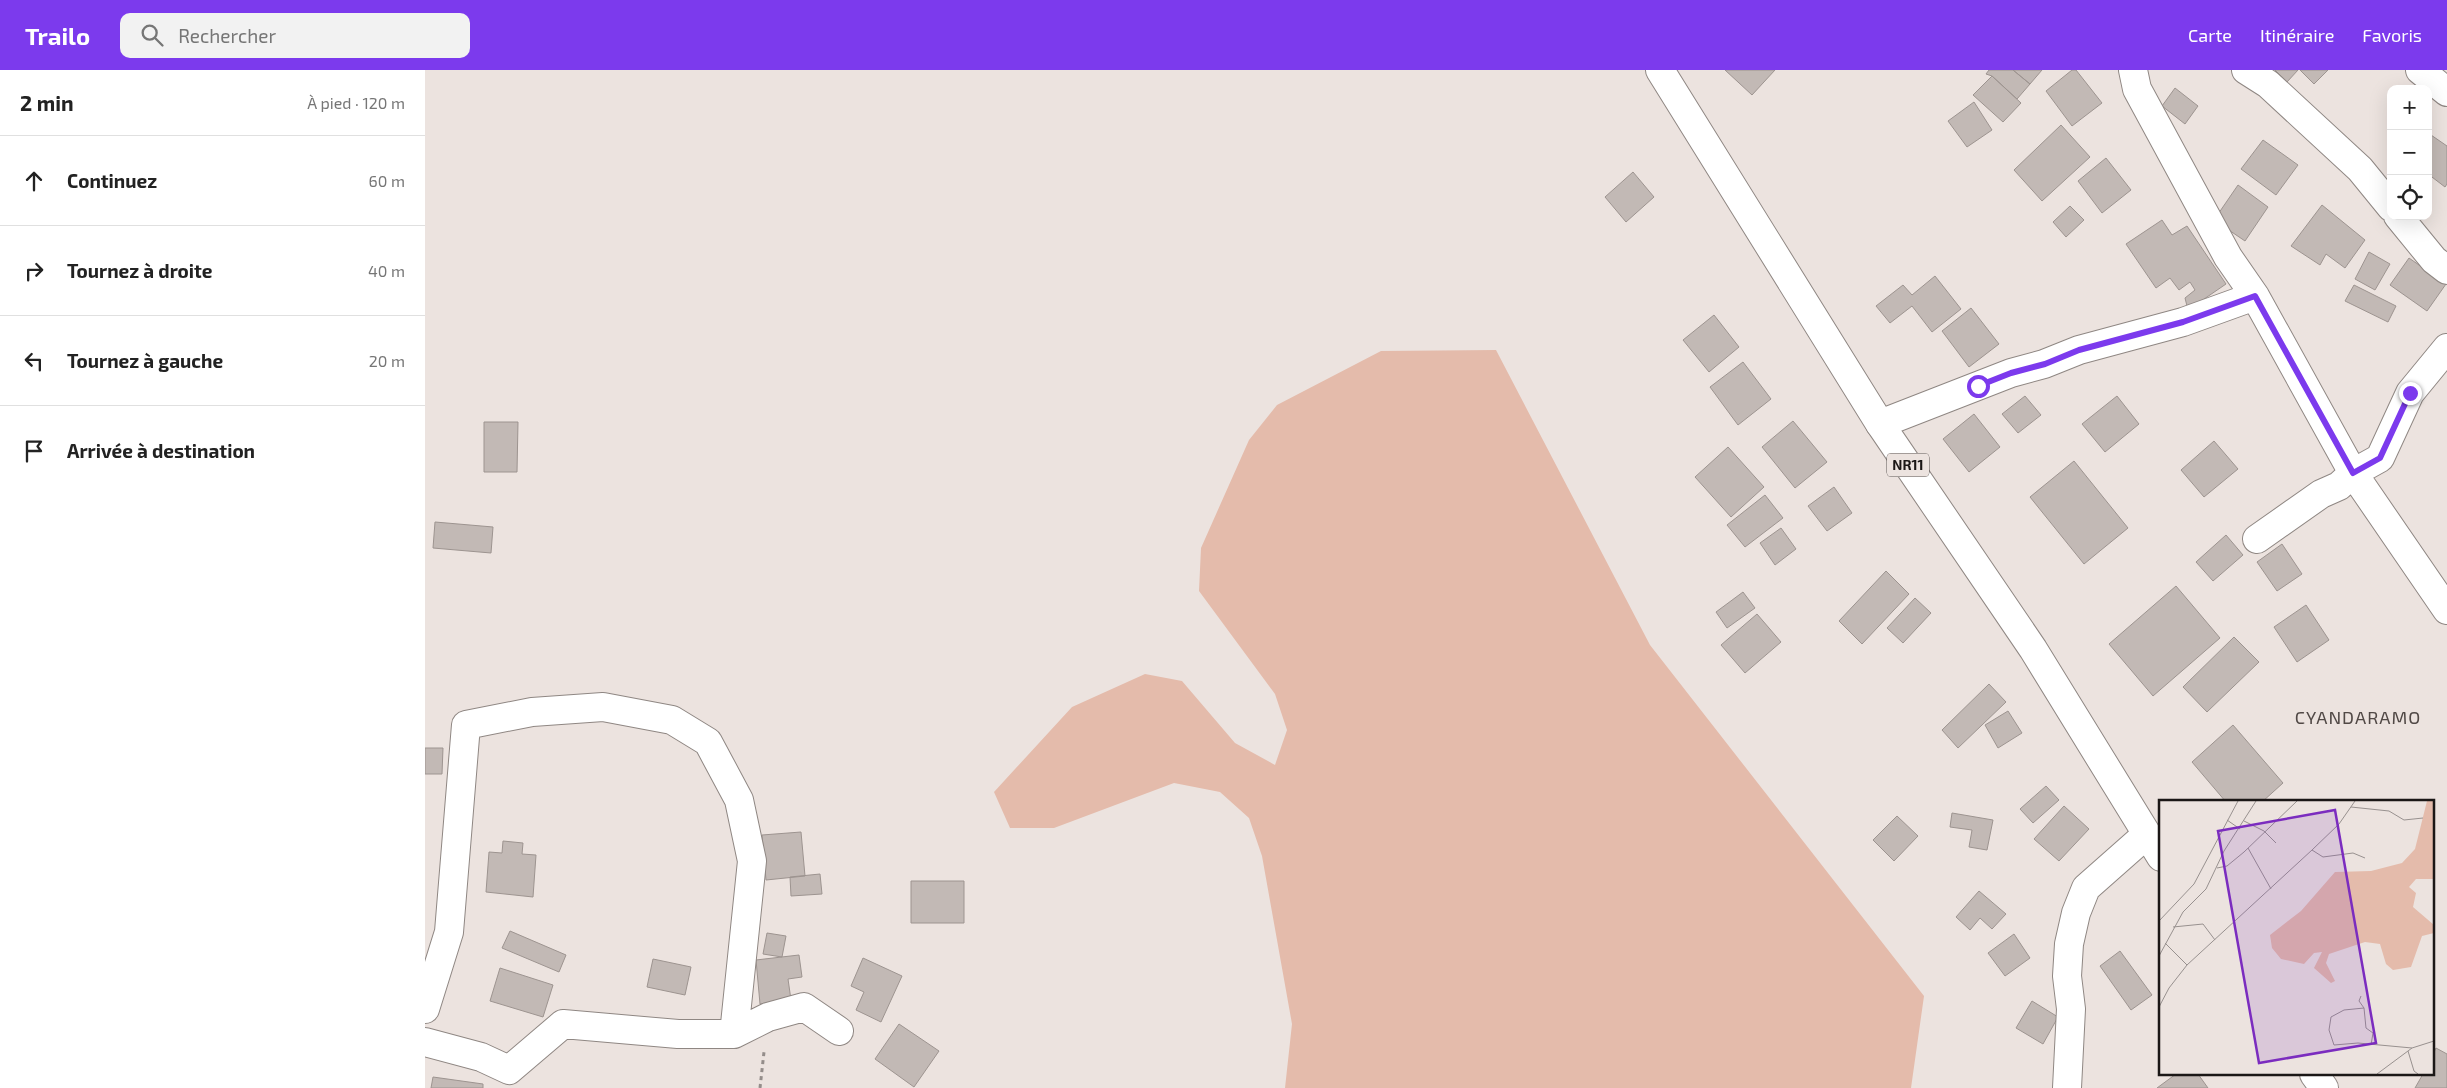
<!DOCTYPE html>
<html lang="fr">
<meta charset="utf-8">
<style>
:root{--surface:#fff;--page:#f2f2f2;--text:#222;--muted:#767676;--line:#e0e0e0;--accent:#7c3aed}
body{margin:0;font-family:"Exo 2",sans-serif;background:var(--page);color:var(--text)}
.controls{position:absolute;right:15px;top:15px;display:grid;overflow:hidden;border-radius:10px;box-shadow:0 5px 20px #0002}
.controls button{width:45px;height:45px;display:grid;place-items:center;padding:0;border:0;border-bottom:1px solid var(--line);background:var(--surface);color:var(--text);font:25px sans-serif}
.stop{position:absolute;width:15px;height:15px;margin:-11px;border:4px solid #7c3aed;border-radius:50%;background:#fff}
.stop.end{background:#7c3aed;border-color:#fff;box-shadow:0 1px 5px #0008}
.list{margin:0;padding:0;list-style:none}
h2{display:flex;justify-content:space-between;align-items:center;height:65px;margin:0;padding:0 20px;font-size:21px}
h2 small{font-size:16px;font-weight:400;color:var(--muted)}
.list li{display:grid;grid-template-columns:32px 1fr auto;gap:15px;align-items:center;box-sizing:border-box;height:90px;padding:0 20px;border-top:1px solid var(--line)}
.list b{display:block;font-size:19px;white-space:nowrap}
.list em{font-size:16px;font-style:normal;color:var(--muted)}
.icon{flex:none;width:28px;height:28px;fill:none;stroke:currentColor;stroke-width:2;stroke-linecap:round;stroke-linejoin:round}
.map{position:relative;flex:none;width:2022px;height:1018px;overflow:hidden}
header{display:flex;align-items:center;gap:30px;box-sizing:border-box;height:70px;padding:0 25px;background:var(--accent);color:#fff}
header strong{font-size:24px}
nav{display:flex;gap:28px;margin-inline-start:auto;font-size:18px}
.search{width:350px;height:45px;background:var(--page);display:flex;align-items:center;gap:12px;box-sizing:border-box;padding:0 18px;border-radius:10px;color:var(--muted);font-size:19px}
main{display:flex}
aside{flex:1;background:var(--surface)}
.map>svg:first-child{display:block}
.green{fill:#e4bbab}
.building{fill:#c2b9b5;stroke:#9d9490}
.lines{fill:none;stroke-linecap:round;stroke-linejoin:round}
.minor-casing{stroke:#8f8783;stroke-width:30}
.highway-casing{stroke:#8f8783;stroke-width:30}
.path{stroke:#948d8a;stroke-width:3;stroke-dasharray:4 4;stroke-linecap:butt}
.minor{stroke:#fff;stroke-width:28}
.highway{stroke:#fff;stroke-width:28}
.route{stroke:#7c3aed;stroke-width:6}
.labels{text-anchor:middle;stroke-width:4.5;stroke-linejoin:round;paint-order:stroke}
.shield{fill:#ece3df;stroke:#5a5452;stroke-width:1}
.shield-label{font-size:14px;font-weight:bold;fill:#1b1716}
.quarter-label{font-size:18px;letter-spacing:1px;fill:#514946;stroke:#ece3df}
.inset-road{fill:none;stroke:#98918f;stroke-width:1}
.view{fill:#7b2cbf;fill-opacity:0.15;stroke:#7b2cbf;stroke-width:2.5}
.inset-edge{fill:none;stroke:#1b1716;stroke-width:2.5}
</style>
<header>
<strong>Trailo</strong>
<div class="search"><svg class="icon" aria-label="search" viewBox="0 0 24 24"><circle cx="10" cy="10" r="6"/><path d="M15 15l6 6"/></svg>Rechercher</div>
<nav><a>Carte</a><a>Itinéraire</a><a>Favoris</a></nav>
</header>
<main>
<aside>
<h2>2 min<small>À pied · 120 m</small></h2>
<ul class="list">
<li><svg class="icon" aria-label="ahead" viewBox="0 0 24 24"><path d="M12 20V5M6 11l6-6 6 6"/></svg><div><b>Continuez</b></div><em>60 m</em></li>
<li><svg class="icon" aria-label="right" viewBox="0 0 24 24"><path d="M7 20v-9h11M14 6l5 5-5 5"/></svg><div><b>Tournez à droite</b></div><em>40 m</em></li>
<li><svg class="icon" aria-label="left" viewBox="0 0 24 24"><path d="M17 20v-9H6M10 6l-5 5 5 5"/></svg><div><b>Tournez à gauche</b></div><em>20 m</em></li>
<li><svg class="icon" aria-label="arrive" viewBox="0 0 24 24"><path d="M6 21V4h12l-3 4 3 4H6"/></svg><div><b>Arrivée à destination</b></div></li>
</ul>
</aside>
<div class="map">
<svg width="2022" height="1018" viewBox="0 0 2022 1018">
<rect width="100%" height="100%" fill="#ece3df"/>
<path class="green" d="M 1071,280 L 1225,575 L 1499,926 L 1486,1018 L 860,1018 L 867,954 L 837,786 L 824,748 L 795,722 L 749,713 L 629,758 L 585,758 L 569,722 L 647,637 L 720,604 L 757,611 L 810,673 L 850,695 L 862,660 L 850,624 L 774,521 L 776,478 L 824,370 L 852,335 L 956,281 Z"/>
<path class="building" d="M 1300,0 L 1350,0 L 1327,25 Z
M 1564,0 L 1588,0 L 1605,14 L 1592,29 L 1567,6 L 1561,4 Z
M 1588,0 L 1617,0 L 1605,14 Z
M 1647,0 L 1651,0 L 1677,33 L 1647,56 L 1621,21 Z
M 1850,0 L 1873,0 L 1862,12 Z
M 1875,0 L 1903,0 L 1889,14 Z
M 1567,6 L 1596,33 L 1578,52 L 1548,25 Z
M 1750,18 L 1773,36 L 1760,54 L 1737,36 Z
M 1549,32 L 1567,60 L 1542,77 L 1523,51 Z
M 1636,55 L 1665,87 L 1617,131 L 1589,100 Z
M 2006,65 L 2022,76 L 2022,114 L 2020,117 L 2003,104 L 2003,69 Z
M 1838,70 L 1873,95 L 1851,125 L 1816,99 Z
M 1681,88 L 1706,120 L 1677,143 L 1653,111 Z
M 1208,102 L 1229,127 L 1201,152 L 1180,127 Z
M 1813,115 L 1843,137 L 1820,171 L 1789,150 Z
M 1897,135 L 1940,170 L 1920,198 L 1901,184 L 1895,195 L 1866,176 Z
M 1645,136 L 1659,150 L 1641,167 L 1628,152 Z
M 1737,150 L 1747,165 L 1762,156 L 1801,214 L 1763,240 L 1760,228 L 1770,220 L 1765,212 L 1754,220 L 1745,208 L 1731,218 L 1701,174 Z
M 1944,182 L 1965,194 L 1950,220 L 1930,209 Z
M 1984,188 L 2021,214 L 2002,241 L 1965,215 Z
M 1510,206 L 1536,239 L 1507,262 L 1487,236 L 1465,253 L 1451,236 L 1478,215 L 1487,225 Z
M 1929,215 L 1971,236 L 1963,252 L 1920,231 Z
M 1546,238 L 1574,274 L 1544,297 L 1517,261 Z
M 1289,245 L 1314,277 L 1284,302 L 1258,270 Z
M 1318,292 L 1346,329 L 1313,355 L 1285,317 Z
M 1600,326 L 1616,345 L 1593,363 L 1577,344 Z
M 1692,326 L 1714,354 L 1680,382 L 1657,354 Z
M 1549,344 L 1575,377 L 1544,402 L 1518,369 Z
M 1368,351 L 1402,392 L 1370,418 L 1337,377 Z
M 59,352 L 93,352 L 92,402 L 59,402 Z
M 1789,371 L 1813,399 L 1779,427 L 1756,400 Z
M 1303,377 L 1339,417 L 1306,447 L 1270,407 Z
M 1649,391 L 1703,458 L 1659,494 L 1605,427 Z
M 1409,417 L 1427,443 L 1402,461 L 1383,436 Z
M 1340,425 L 1358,448 L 1320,477 L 1302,455 Z
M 10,452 L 68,457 L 66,483 L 8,478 Z
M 1356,458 L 1371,479 L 1350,495 L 1335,473 Z
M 1801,465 L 1818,485 L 1788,511 L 1771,492 Z
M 1857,474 L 1877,504 L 1852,521 L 1832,492 Z
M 1461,501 L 1484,524 L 1437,574 L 1414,551 Z
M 1751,516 L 1795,568 L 1728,626 L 1684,574 Z
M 1318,522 L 1330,538 L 1302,558 L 1291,542 Z
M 1490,528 L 1506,543 L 1478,573 L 1462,558 Z
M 1881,535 L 1904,570 L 1872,592 L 1849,557 Z
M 1332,544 L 1356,572 L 1320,603 L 1296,575 Z
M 1809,567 L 1834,592 L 1782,642 L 1758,617 Z
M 1564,614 L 1581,632 L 1533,678 L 1517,660 Z
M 1583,641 L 1597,663 L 1573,678 L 1560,655 Z
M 1808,655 L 1858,713 L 1837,732 L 1801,732 L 1767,692 Z
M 0,678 L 18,678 L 17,704 L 0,704 Z
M 1621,716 L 1634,730 L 1608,753 L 1595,739 Z
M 1639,736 L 1664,759 L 1634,791 L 1609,769 Z
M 1527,743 L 1568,750 L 1562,780 L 1544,777 L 1547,760 L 1525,757 Z
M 1472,746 L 1493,766 L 1469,791 L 1448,770 Z
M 376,762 L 380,806 L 341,810 L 337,765 Z
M 78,771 L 98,773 L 97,784 L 111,785 L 108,827 L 61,822 L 64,782 L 77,783 Z
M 395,804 L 397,824 L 366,826 L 365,807 Z
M 486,811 L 539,811 L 539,853 L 486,853 Z
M 1554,821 L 1581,844 L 1567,859 L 1555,848 L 1545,860 L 1531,847 Z
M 85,861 L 141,885 L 134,902 L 77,878 Z
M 342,863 L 361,866 L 357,887 L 338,884 Z
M 1589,864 L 1605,888 L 1580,906 L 1563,883 Z
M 1695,881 L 1727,925 L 1706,940 L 1675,896 Z
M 374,885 L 377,907 L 363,909 L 366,930 L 335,934 L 331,890 Z
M 438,888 L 477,906 L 456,952 L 431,940 L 439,922 L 426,916 Z
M 228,889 L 266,897 L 260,925 L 222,917 Z
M 75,898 L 128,915 L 118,947 L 65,931 Z
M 1607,931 L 1633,947 L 1618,974 L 1591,958 Z
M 474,954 L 514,981 L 489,1017 L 450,989 Z
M 2011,978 L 2022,984 L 2022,1018 L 1990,1018 L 1998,1004 L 2008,1004 L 2008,984 Z
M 1751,1004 L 1773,1004 L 1783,1018 L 1732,1018 Z
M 8,1007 L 58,1014 L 58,1018 L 6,1018 Z"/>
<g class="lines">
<g class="minor-casing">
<path id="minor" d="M 1708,0 L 1712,19 L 1803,187 L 1830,226 L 1928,403 L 2022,540
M 1821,0 L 1843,14 L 1935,99 L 1966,137
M 1995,0 L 2022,22
M 1973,146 L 2009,190 L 2022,200
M 1455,354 L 1586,303 L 1619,294 L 1654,280 L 1758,252 L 1830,226
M 1832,469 L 1896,424 L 1914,416 L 1928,403 L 1955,388 L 1985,323 L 2022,278
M 0,939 L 24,862 L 41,655 L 107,642 L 178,637 L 247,650 L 283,672 L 314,730 L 327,791 L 309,964
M 0,972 L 56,987 L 84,1000 L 138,954 L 253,964 L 309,964 L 343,947 L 379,937 L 414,961
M 1642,1018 L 1646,939 L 1642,906 L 1644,874 L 1651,843 L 1661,818 L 1721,765"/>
</g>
<g class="highway-casing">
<path id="highway" d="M 1235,0 L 1455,354 L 1608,579 L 1736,787
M 1889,1004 L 1899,1018"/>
</g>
<path class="path" d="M 335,1018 L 339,982"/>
<use href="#minor" class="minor"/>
<use href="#highway" class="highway"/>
</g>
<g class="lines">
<path class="route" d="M 1553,316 L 1586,303 L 1620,294 L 1654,280 L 1758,252 L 1830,226 L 1928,403 L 1955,388 L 1985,323"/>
</g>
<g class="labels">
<rect class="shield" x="1462" y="383.5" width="42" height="23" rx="4"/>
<g class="shield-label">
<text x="1483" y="400">NR11</text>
</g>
<g class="quarter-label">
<text x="1933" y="654">CYANDARAMO</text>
</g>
</g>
<g transform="translate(1734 730)">
<rect width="275" height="275" fill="#ece3df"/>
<path d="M 268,1 L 275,1 L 275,79 L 257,79 L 250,87 L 257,93 L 254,107 L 275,125 L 275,133 L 263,136 L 252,167 L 234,170 L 227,164 L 221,144 L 206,142 L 170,154 L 167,163 L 176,181 L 172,183 L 155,168 L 163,152 L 155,153 L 145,164 L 122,159 L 113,148 L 111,135 L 142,111 L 176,72 L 212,71 L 243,63 L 256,49 Z" fill="#e4bbab"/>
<path class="inset-road" d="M 192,7 L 230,11 L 245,20 L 264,18M 68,20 L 81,29M 85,21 L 105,31 L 117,43M 89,48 L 112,89M 153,50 L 164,57 L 194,53 L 206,58M 58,68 L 68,66 L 85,52 L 138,1M 0,121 L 35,84 L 79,1M 14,127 L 44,124 L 56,140M 6,143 L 28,165M 0,156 L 24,112 L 47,89 L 65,51 L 97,1M 202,196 L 200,201 L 205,208 L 207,228 L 214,233 L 212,245M 0,207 L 10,188 L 28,165 L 153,50 L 180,24 L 196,1M 205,208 L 185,210 L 172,217 L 170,230 L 175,245 L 199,243 L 253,248M 249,251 L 255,271 L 259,274M 218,274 L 253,248 L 275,241"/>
<path class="view" d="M 176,10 L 217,243 L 100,263 L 59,31 Z"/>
<rect width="275" height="275" class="inset-edge"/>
</g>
</svg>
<div class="controls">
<button>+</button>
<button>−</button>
<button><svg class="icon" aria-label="locate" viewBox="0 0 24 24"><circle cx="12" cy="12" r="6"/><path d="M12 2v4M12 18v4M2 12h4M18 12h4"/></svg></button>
</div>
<div class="stop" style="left:1553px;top:316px"></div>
<div class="stop end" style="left:1985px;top:323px"></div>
</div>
</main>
